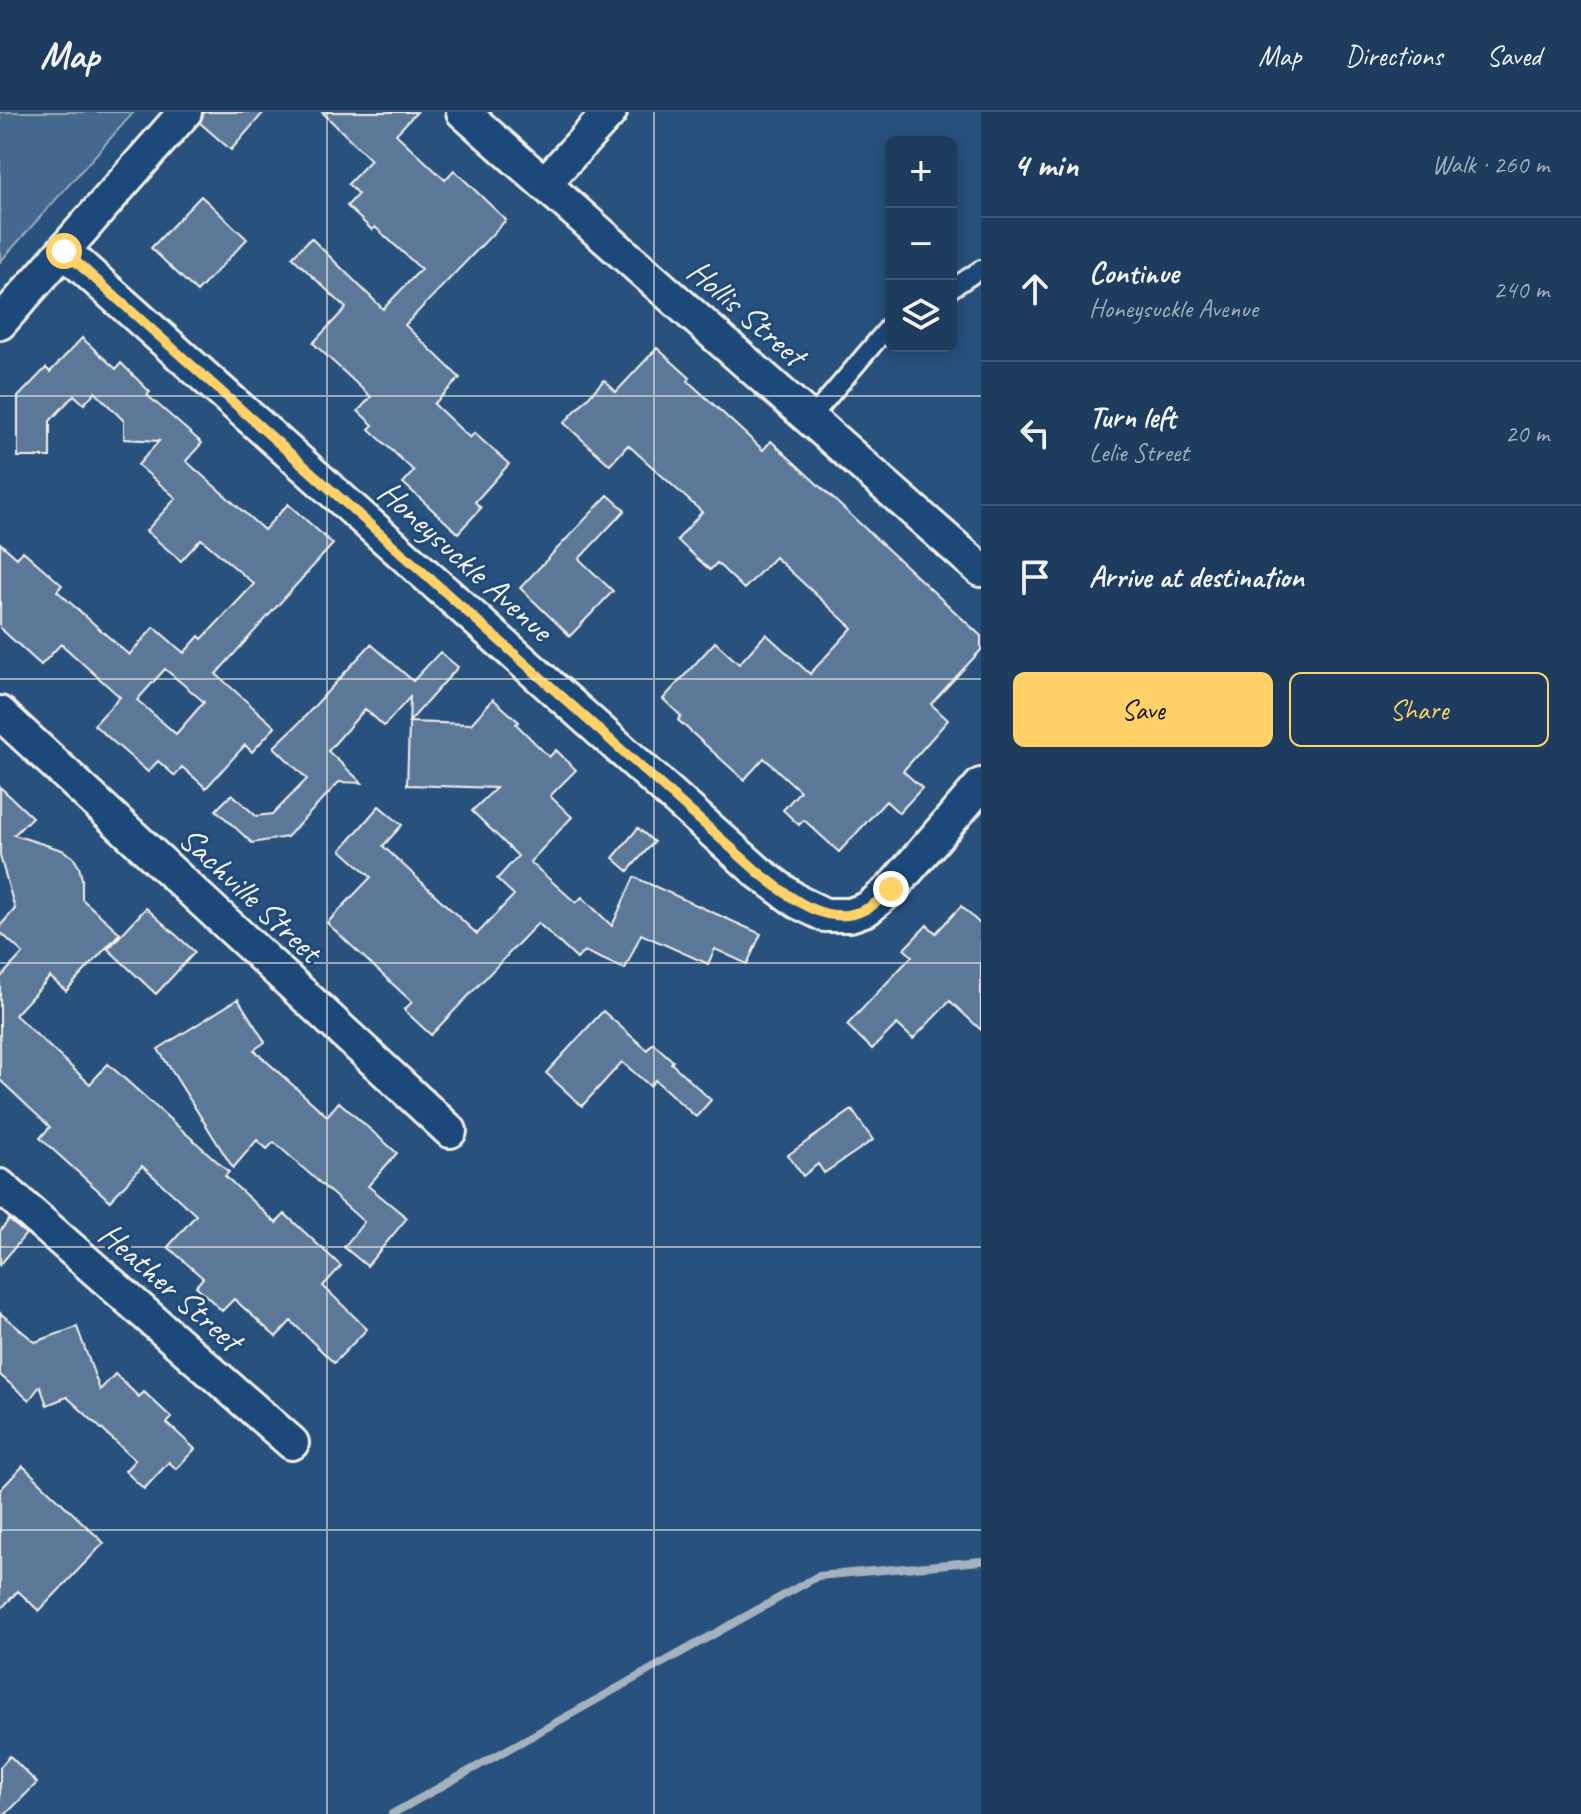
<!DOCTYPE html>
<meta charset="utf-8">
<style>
:root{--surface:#1e3d5e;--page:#2b4867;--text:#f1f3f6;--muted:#a1aebc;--line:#3c5673;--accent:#ffd166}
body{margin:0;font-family:Caveat,sans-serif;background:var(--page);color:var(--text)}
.controls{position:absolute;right:24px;top:24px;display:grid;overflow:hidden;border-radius:12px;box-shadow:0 4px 20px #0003}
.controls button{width:72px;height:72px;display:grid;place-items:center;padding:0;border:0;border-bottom:2px solid var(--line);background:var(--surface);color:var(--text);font:40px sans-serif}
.stop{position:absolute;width:24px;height:24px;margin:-18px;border:6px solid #ffd166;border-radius:50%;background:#fff}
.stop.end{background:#ffd166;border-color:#fff;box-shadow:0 2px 8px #0008}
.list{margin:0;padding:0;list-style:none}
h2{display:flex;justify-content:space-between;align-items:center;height:104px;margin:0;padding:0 32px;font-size:34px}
h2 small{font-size:26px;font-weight:400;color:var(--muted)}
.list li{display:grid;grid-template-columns:52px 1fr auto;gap:24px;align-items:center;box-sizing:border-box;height:144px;padding:0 32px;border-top:2px solid var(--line)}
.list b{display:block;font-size:30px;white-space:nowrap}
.list p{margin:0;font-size:26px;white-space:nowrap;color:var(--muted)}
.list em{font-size:26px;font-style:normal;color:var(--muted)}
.actions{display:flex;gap:16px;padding:24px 32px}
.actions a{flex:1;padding:18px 0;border:2px solid var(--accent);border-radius:12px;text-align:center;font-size:28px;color:var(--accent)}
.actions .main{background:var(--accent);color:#111}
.icon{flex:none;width:44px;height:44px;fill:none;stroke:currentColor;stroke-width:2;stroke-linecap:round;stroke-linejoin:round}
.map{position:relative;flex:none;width:981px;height:1702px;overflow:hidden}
header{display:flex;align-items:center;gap:48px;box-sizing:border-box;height:112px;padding:0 40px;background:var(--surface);border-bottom:2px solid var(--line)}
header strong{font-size:38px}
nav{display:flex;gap:44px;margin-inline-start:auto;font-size:28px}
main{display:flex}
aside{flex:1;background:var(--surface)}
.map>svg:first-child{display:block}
.green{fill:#45688e;stroke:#9cacbb;stroke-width:2}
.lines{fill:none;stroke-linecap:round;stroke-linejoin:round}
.stream{stroke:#a4b2be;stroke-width:8}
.building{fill:#5b7899;stroke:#f4f1e8;stroke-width:2;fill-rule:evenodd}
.service-casing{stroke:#f4f1e8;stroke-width:22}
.minor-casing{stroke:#f4f1e8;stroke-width:38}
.service{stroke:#1f4a7a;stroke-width:16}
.minor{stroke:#1f4a7a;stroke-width:32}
.route{stroke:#ffd166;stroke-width:10}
.grid{fill:none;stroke:#f4f1e8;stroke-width:2;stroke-opacity:0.55}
.labels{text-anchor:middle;stroke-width:6;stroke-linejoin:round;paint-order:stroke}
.street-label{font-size:34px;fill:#f4f1e8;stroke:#1f4a7a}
</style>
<header>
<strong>Map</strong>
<nav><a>Map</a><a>Directions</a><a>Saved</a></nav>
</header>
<main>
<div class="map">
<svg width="981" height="1702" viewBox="0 0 981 1702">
<rect width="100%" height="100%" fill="#28517e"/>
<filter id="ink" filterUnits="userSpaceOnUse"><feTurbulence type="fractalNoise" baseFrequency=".0125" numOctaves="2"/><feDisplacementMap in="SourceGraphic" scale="16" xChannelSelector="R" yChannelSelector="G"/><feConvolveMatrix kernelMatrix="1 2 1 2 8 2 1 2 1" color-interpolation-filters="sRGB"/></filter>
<g filter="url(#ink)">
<path class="green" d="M 0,0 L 134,0 L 0,150 Z"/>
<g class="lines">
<path class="stream" d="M 392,1702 L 818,1464 L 981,1449"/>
</g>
<path class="building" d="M 204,0 L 264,0 L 231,38 L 200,11 Z
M 322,0 L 417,0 L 396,22 L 445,68 L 454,58 L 506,108 L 405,213 L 460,266 L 434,292 L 470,326 L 474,321 L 509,352 L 475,390 L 481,396 L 458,421 L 403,371 L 414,359 L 369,317 L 373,313 L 358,299 L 371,285 L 313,231 L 346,196 L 292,145 L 311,126 L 383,197 L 421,157 L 375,115 L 372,118 L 347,94 L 358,82 L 348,72 L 371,48 Z
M 201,84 L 247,127 L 197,180 L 151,136 Z
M 82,226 L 116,257 L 121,251 L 150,280 L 147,283 L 202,331 L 186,349 L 264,418 L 288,392 L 333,432 L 216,562 L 275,615 L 252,640 L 245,633 L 206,676 L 182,655 L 175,664 L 158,649 L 148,660 L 94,613 L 120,585 L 61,532 L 41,553 L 0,516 L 0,431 L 17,446 L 23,439 L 62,473 L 57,479 L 129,543 L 154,515 L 184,541 L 199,524 L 202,527 L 254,472 L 201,427 L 181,449 L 146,419 L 176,386 L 138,353 L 159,329 L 124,327 L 124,309 L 95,280 L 84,292 L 74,283 L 50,309 L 50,345 L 18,345 L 18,285 L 46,256 L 50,260 ZM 165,557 L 204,590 L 176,622 L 137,588 Z
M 657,236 L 690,266 L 688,269 L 763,338 L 771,329 L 981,524 L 981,538 L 931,592 L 948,608 L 903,659 L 922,676 L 899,701 L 886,689 L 839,740 L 804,708 L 799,713 L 783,698 L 800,679 L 764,646 L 744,668 L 678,608 L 681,604 L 663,587 L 715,530 L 739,552 L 766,522 L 810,562 L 852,516 L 775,445 L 744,477 L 717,451 L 710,458 L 677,428 L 702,400 L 628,333 L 610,353 L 564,311 L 604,268 L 616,280 Z
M 608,383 L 625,398 L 579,447 L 613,479 L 570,524 L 520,476 Z
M 371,532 L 413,569 L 440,540 L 458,555 L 409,610 L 471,612 L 493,587 L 519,610 L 516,612 L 549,645 L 556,638 L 576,658 L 550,684 L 572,705 L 530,750 L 576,791 L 582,785 L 612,814 L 634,765 L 761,822 L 747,852 L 715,837 L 708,852 L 641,822 L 625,857 L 584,839 L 577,847 L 538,811 L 431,923 L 404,898 L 412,890 L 327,811 L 371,765 L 341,738 L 379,694 L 402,713 L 383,734 L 477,822 L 514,783 L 497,767 L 518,744 L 472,699 L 496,676 L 407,673 L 410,585 L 384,614 L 365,597 L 328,639 L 362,671 L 339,670 L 287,725 L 252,731 L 216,698 L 232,682 L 256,704 L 273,702 L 307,667 L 274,635 L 299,611 Z
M 0,675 L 32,705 L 14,723 L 62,738 L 73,745 L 79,755 L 82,767 L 82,787 L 120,821 L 66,879 L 50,865 L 15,903 L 90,972 L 108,952 L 229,1060 L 225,1064 L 276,1111 L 285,1102 L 341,1154 L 323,1174 L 367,1217 L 334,1251 L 291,1209 L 276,1225 L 234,1187 L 222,1199 L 196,1174 L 203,1166 L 168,1135 L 196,1103 L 142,1054 L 110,1089 L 40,1026 L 50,1015 L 0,968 L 0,866 L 23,841 L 0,820 L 0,814 L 15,797 L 0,744 Z
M 638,716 L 654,730 L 628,759 L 613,746 Z
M 961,794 L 981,813 L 981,918 L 950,889 L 913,927 L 897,912 L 872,937 L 847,913 L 912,844 L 904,837 L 927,813 L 936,821 Z
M 146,796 L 195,840 L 156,882 L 108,837 Z
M 238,887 L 265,930 L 254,938 L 327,1004 L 339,990 L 397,1041 L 368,1074 L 407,1106 L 367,1154 L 344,1135 L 364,1110 L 274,1030 L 267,1037 L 257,1028 L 233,1056 L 158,937 Z
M 603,899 L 647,938 L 653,931 L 673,949 L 671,951 L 711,988 L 696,1005 L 655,968 L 650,974 L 622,950 L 582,994 L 546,961 Z
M 852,998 L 873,1028 L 824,1061 L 818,1052 L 803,1064 L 788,1043 Z
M 9,1108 L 26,1122 L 0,1153 L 0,1119 Z
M 0,1201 L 35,1230 L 77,1215 L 100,1278 L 115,1262 L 139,1285 L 144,1280 L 172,1306 L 167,1311 L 195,1337 L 176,1357 L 169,1350 L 144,1377 L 125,1359 L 135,1348 L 67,1285 L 47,1293 L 40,1274 L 29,1288 L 0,1263 Z
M 23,1354 L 104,1431 L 39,1499 L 18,1479 L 0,1498 L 0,1378 Z
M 10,1644 L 37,1671 L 6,1702 L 0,1702 L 0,1655 Z"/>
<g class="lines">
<g class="service-casing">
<path id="service" d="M 951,177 L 981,157
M 811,306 L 891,212"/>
</g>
<g class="minor-casing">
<path id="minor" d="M 463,0 L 981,458
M 544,72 L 610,0
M 64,139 L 758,760 L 798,790 L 825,803 L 850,803 L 867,797 L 891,777 L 981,673
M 0,211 L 185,0
M 0,601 L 450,1019
M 0,1074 L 292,1331"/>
</g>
<use href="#service" class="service"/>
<use href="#minor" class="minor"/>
</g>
</g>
<g class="lines" filter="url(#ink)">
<path class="route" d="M 64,139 L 758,760 C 788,783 826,818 866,797 C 875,793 883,784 891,777"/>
</g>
<path class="grid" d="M 327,0 L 327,1702M 654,0 L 654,1702M 0,284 L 981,284M 0,567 L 981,567M 0,851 L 981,851M 0,1135 L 981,1135M 0,1418 L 981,1418"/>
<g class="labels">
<g class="street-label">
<text transform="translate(747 200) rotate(41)" y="12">Hollis Street</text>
<text transform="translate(466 448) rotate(42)" y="12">Honeysuckle Avenue</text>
<text transform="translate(251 782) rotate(43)" y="12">Sachville Street</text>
<text transform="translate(171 1174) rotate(41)" y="12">Heather Street</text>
</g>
</g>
</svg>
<div class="controls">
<button>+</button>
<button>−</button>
<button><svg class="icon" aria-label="layers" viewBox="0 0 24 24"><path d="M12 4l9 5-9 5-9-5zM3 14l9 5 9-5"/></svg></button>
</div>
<div class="stop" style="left:64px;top:139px"></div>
<div class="stop end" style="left:891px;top:777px"></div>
</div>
<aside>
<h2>4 min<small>Walk · 260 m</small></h2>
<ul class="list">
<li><svg class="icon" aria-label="ahead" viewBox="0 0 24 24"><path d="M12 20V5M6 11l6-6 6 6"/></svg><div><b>Continue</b><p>Honeysuckle Avenue</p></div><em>240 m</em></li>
<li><svg class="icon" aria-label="left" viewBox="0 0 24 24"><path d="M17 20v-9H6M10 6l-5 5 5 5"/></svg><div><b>Turn left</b><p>Lelie Street</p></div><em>20 m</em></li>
<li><svg class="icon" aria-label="arrive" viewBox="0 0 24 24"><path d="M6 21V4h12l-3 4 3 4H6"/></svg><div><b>Arrive at destination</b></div></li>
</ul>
<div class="actions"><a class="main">Save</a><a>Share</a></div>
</aside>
</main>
